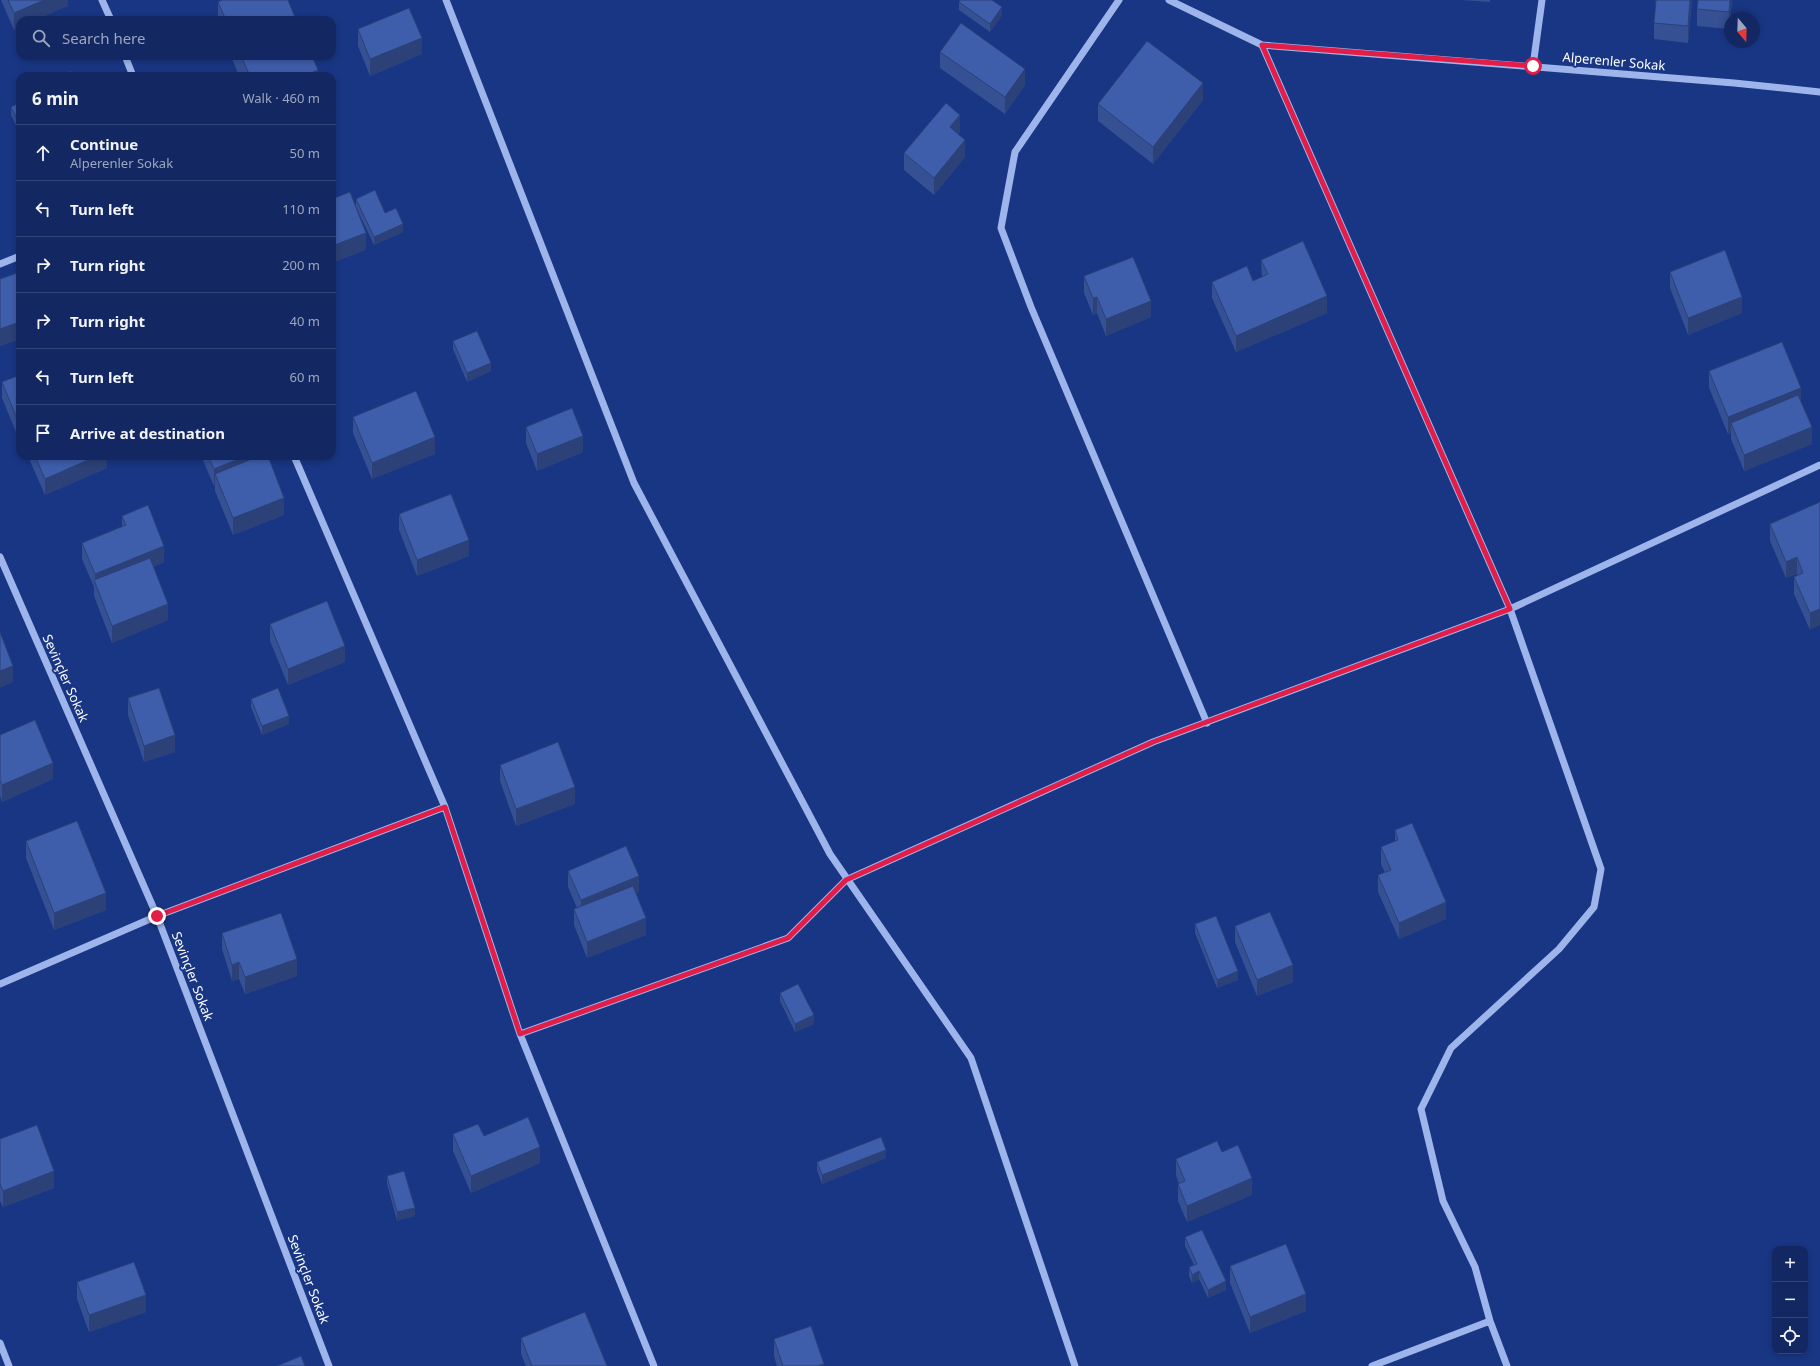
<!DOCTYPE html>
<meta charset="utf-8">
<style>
:root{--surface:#132863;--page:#20346c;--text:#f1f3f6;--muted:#9da6be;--line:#324478}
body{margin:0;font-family:"Noto Sans",sans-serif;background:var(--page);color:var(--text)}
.controls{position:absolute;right:12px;bottom:12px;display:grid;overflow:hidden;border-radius:8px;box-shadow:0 2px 6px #0003}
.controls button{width:36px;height:36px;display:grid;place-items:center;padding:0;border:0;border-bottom:1px solid var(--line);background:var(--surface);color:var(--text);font:20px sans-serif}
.compass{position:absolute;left:1724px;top:12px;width:36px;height:36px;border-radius:50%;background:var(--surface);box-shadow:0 2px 6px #0003;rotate:161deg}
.stop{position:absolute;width:12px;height:12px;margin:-9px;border:3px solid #e11d48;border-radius:50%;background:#fff}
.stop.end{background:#e11d48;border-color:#fff;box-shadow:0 1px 4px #0008}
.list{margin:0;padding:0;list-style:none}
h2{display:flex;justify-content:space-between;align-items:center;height:52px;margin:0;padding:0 16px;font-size:17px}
h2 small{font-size:13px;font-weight:400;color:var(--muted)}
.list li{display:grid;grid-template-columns:26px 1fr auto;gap:12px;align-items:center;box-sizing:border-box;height:56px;padding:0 16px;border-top:1px solid var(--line)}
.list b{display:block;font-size:15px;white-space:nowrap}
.list p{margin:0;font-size:13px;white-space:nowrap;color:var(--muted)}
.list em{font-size:13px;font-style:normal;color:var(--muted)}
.icon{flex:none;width:22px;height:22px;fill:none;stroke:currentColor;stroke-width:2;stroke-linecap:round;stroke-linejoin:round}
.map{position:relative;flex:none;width:1820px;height:1366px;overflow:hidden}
.search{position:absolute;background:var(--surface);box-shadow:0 2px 6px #0003;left:16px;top:16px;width:320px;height:44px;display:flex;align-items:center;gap:10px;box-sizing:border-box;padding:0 14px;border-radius:12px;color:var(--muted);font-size:15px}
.panel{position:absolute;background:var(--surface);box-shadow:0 2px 6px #0003;left:16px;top:72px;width:320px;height:388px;border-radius:12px}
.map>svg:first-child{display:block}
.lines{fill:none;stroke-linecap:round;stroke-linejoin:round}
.minor{stroke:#9eb5ec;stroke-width:7}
.wall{fill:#355093}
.shaded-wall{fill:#2b4178}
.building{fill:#3e5dab;stroke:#2b4178}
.route{stroke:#e11d48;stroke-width:5}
.labels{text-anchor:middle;stroke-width:4;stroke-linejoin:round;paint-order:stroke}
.street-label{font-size:13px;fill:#fff;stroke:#193684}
</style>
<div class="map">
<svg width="1820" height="1366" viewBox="0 0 1820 1366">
<rect width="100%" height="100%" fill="#193684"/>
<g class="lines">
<path class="minor" d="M 102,0 L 111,20
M 446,0 L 634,483 L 830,854 L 971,1058 L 1075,1366
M 1119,0 L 1015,152 L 1001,228 L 1031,307 L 1207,723
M 1169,0 L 1262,45 L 1510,609 L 1601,869 L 1594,907 L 1559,949 L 1451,1048 L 1421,1109 L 1443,1201 L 1475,1267 L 1490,1321 L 1372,1366
M 1262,45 L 1734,83 L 1820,92
M 125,56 L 133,76
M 1533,66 L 1542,0
M 0,264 L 20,256
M 294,456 L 445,807 L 520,1034 L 654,1366
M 0,557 L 157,916 L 329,1366
M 0,984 L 157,916 L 445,807
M 520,1034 L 788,938 L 846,880 L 1153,742 L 1510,609 L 1820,465
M 1490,1321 L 1507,1366
M 0,1343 L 9,1366"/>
</g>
<path class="wall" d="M 1,0 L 68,0 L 68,6 L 20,20 L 20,27 L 14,30 Z
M 1461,0 L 1490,0 L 1490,2 Z
M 1656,0 L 1692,0 L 1688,43 L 1654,39 L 1654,23 Z
M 1732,0 L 1729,29 L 1697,26 L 1697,9 Z
M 218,2 L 296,20 L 218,20 Z
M 959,2 L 1002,15 L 990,32 L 959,10 Z
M 358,29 L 422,54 L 370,76 L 358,46 Z
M 940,52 L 1025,85 L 1005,114 L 940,68 Z
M 231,56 L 312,56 L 318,76 L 239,76 Z
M 1203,100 L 1153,164 L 1098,121 L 1098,104 Z
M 20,105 L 20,134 L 11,115 L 11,107 Z
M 960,132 L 958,134 L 965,157 L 934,195 L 904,170 L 904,153 Z
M 356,199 L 385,213 L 403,232 L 374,245 L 356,207 Z
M 1261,260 L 1327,313 L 1236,352 L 1212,298 L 1212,282 L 1253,281 L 1262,277 Z
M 20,272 L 20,339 L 0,346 L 0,279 Z
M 1670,272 L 1742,313 L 1688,335 L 1670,288 Z
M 1084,276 L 1151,317 L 1106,336 L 1097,313 L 1093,315 L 1084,293 Z
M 453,341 L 491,371 L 467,382 L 453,349 Z
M 1709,371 L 1801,402 L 1812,444 L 1744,471 L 1731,439 L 1731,433 L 1728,434 L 1709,388 Z
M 20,375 L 20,442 L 2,398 L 2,382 Z
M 353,417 L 435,454 L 372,479 L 353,433 Z
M 526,427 L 583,452 L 537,471 L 526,443 Z
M 30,456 L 107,456 L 107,468 L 45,495 L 30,461 Z
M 201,456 L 268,456 L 284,515 L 233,535 L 215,491 L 215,485 L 214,486 Z
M 1820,502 L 1810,630 L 1794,594 L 1794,577 L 1797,576 L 1797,574 L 1786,578 L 1770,541 L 1770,524 Z
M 399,514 L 469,556 L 417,576 L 399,530 Z
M 122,516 L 164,562 L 153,567 L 168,620 L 112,643 L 94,596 L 94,587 L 82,559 L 82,543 L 122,527 Z
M 270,624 L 345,662 L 288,685 L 270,641 Z
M 128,698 L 175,752 L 144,762 L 128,715 Z
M 251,699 L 289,724 L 262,735 L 251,707 Z
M 0,735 L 53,779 L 2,802 L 0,796 Z
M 500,765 L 575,804 L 516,826 L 500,781 Z
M 1395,830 L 1446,919 L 1399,939 L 1378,892 L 1378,875 L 1385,873 L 1381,864 L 1381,847 L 1395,841 Z
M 26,841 L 106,910 L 54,930 L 26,858 Z
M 568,871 L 639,892 L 636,893 L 646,935 L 587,958 L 574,925 L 574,909 L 577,908 L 568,887 Z
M 1195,924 L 1238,980 L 1217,988 L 1195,933 Z
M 1235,926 L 1293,982 L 1257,996 L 1235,942 Z
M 222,933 L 297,976 L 245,994 L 239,979 L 232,981 L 222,949 Z
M 780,993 L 814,1024 L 795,1032 L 780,1001 Z
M 453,1134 L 484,1136 L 540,1163 L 471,1193 L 453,1151 Z
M 0,1139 L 54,1188 L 3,1207 L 0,1201 Z
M 1222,1152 L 1252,1195 L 1187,1222 L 1178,1201 L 1178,1184 L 1179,1184 L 1176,1175 L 1176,1159 Z
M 886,1158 L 822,1184 L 817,1170 L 817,1162 Z
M 387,1176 L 415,1216 L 397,1221 L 387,1184 Z
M 1185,1237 L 1226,1290 L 1208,1298 L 1199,1279 L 1192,1283 L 1189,1276 L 1189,1267 L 1194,1265 L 1185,1246 Z
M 1230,1266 L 1306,1311 L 1250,1333 L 1230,1283 Z
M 77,1282 L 146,1312 L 89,1332 L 77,1299 Z
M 521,1338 L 607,1366 L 526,1366 L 521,1354 Z
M 774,1339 L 824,1366 L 777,1366 L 774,1356 Z"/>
<path class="shaded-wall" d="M 44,0 L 68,0 L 68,6 L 36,20 L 20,20 L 20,27 L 14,30 L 14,13 Z
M 1690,0 L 1692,0 L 1688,43 L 1688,26 Z
M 1730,0 L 1732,0 L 1729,29 L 1729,12 Z
M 1002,7 L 1002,15 L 990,32 L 990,24 Z
M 422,38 L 422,54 L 370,76 L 370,59 Z
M 1025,69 L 1025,85 L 1005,114 L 1005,97 Z
M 318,70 L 318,76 L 304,76 Z
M 1203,83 L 1203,100 L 1153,164 L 1153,147 Z
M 960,115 L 960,132 L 950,144 L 950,127 Z
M 965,140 L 965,157 L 934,195 L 934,178 Z
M 403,224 L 403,232 L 374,245 L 374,237 Z
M 366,233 L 366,250 L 332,263 L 332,246 Z
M 1327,296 L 1327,313 L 1236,352 L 1236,336 Z
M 1097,297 L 1097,313 L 1093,315 L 1093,298 Z
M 1742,297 L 1742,313 L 1688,335 L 1688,318 Z
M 1151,301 L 1151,317 L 1106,336 L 1106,319 Z
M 20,322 L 20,339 L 0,346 L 0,329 Z
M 491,363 L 491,371 L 467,382 L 467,373 Z
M 1801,388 L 1801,404 L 1731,423 L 1731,433 L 1728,434 L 1728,417 Z
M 1812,427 L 1812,444 L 1744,471 L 1744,455 Z
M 583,436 L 583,452 L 537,471 L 537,454 Z
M 435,437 L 435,454 L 372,479 L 372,463 Z
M 97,456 L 107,456 L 107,468 L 45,495 L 45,479 Z
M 246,456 L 265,456 L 215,474 L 215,485 L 214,486 L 214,469 Z
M 284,498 L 284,515 L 233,535 L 233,518 Z
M 469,540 L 469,556 L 417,576 L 417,560 Z
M 164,546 L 164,562 L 98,589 L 95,583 L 95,574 Z
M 1797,557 L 1797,574 L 1786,578 L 1786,562 Z
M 168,604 L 168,620 L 112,643 L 112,626 Z
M 1820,609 L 1820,625 L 1810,630 L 1810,613 Z
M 345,646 L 345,662 L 288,685 L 288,669 Z
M 13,666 L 13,682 L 0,688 L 0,671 Z
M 289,716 L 289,724 L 262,735 L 262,726 Z
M 175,735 L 175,752 L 144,762 L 144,746 Z
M 53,763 L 53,779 L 2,802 L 2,785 Z
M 575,787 L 575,804 L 516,826 L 516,809 Z
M 639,876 L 639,892 L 581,917 L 581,900 Z
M 106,893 L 106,910 L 54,930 L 54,913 Z
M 1446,902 L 1446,919 L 1399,939 L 1399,923 Z
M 646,918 L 646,935 L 587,958 L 587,942 Z
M 297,959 L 297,976 L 245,994 L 245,977 Z
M 239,962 L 239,979 L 232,981 L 232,965 Z
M 1293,965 L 1293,982 L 1257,996 L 1257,980 Z
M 1238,971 L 1238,980 L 1217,988 L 1217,980 Z
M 814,1015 L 814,1024 L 795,1032 L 795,1024 Z
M 540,1147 L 540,1163 L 471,1193 L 471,1176 Z
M 886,1150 L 886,1158 L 822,1184 L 822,1175 Z
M 54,1171 L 54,1188 L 3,1207 L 3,1191 Z
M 1252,1178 L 1252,1195 L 1187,1222 L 1187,1206 Z
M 415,1208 L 415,1216 L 397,1221 L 397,1212 Z
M 1199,1271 L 1199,1279 L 1192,1283 L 1192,1275 Z
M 1226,1281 L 1226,1290 L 1208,1298 L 1208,1290 Z
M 1306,1294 L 1306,1311 L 1250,1333 L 1250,1317 Z
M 146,1295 L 146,1312 L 89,1332 L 89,1315 Z
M 824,1364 L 824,1366 L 817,1366 Z"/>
<path class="building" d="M 8,0 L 44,0 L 14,13 Z
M 222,0 L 288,0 L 296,20 L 226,20 L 218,2 Z
M 960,0 L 992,0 L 1002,7 L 990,24 L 959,2 Z
M 1656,0 L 1690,0 L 1688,26 L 1654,23 Z
M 1698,0 L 1730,0 L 1729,12 L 1697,9 Z
M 409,8 L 422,38 L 370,59 L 358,29 Z
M 961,23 L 1025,69 L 1005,97 L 940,52 Z
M 1147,41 L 1203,83 L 1153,147 L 1098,104 Z
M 241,56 L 312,56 L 318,70 L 304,76 L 250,76 Z
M 71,71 L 73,76 L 59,76 Z
M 102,73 L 103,76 L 95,76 Z
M 19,103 L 20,105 L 20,125 L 11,107 Z
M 946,103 L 960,115 L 950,127 L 965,140 L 934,178 L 904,153 Z
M 375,190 L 385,213 L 396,208 L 403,224 L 374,237 L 356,199 Z
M 350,192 L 366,233 L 332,246 L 332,199 Z
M 1303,241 L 1327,296 L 1236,336 L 1212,282 L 1247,266 L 1253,281 L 1268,274 L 1261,260 Z
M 1725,250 L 1742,297 L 1688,318 L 1670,272 Z
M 1133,257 L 1151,301 L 1106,319 L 1097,297 L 1093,298 L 1084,276 Z
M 20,272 L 20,322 L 0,329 L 0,279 Z
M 477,331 L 491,363 L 467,373 L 453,341 Z
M 1782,342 L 1801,388 L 1728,417 L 1709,371 Z
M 20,375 L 20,426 L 2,382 Z
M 416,391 L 435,437 L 372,463 L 353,417 Z
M 1798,395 L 1812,427 L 1744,455 L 1731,423 Z
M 572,408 L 583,436 L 537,454 L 526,427 Z
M 35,456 L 97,456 L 45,479 Z
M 208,456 L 246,456 L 214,469 Z
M 259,456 L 268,456 L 284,498 L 233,518 L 215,474 Z
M 451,494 L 469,540 L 417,560 L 399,514 Z
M 1820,502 L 1820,609 L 1810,613 L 1794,577 L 1803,573 L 1797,557 L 1786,562 L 1770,524 Z
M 148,505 L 164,546 L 95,574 L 82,543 L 126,525 L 122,516 Z
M 150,558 L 168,604 L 112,626 L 94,580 Z
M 327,601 L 345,646 L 288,669 L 270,624 Z
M 0,632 L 13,666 L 0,671 Z
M 159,688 L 175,735 L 144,746 L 128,698 Z
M 278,688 L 289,716 L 262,726 L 251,699 Z
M 35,720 L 53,763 L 2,785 L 0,780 L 0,735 Z
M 558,742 L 575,787 L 516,809 L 500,765 Z
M 77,821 L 106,893 L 54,913 L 26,841 Z
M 1412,823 L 1446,902 L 1399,923 L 1378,875 L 1391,870 L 1381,847 L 1398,840 L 1395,830 Z
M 626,846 L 639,876 L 581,900 L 568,871 Z
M 633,886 L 646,918 L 587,942 L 574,909 Z
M 1270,912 L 1293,965 L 1257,980 L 1235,926 Z
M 281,913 L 297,959 L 245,977 L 239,962 L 232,965 L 222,933 Z
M 1216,916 L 1238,971 L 1217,980 L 1195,924 Z
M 798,984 L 814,1015 L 795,1024 L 780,993 Z
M 528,1117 L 540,1147 L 471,1176 L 453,1134 L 478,1124 L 484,1136 Z
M 37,1125 L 54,1171 L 3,1191 L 0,1184 L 0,1139 Z
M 881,1137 L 886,1150 L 822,1175 L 817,1162 Z
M 1217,1141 L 1222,1152 L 1238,1145 L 1252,1178 L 1187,1206 L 1178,1184 L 1185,1181 L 1176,1159 Z
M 404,1171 L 415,1208 L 397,1212 L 387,1176 Z
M 1202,1230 L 1226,1281 L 1208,1290 L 1199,1271 L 1192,1275 L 1189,1267 L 1197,1264 L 1185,1237 Z
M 1286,1244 L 1306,1294 L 1250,1317 L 1230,1266 Z
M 134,1262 L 146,1295 L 89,1315 L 77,1282 Z
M 585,1312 L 607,1366 L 532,1366 L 521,1338 Z
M 811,1326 L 824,1364 L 817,1366 L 783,1366 L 774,1339 Z
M 301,1356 L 305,1366 L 277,1366 Z"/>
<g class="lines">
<path class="route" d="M 157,916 L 445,807 L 520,1034 L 788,938 L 846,880 L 1153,742 L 1510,609 L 1262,45 L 1533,66"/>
</g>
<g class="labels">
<g class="street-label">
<text transform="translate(1614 61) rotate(5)" y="5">Alperenler Sokak</text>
<text transform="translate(66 678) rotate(66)" y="5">Sevinçler Sokak</text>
<text transform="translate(193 976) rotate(69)" y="5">Sevinçler Sokak</text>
<text transform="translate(309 1279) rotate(69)" y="5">Sevinçler Sokak</text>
</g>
</g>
</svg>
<div class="controls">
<button>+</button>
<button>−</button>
<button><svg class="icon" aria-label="locate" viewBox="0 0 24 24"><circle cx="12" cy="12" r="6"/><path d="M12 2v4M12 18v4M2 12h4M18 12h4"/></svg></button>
</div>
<svg class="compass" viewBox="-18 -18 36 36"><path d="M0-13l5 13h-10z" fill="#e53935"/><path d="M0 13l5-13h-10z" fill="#9da6be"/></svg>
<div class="stop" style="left:1533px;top:66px"></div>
<div class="stop end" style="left:157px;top:916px"></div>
<div class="search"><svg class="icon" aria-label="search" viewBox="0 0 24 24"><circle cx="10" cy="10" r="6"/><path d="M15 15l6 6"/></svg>Search here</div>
<section class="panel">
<h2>6 min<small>Walk · 460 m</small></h2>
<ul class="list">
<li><svg class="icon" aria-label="ahead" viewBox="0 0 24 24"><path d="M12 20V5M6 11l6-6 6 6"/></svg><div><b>Continue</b><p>Alperenler Sokak</p></div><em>50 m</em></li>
<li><svg class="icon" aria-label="left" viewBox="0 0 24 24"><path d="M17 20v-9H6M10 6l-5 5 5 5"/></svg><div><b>Turn left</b></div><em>110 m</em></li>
<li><svg class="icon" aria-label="right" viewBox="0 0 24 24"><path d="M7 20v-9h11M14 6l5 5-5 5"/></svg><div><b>Turn right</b></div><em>200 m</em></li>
<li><svg class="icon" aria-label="right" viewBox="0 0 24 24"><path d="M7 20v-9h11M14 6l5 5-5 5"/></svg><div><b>Turn right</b></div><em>40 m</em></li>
<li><svg class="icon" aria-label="left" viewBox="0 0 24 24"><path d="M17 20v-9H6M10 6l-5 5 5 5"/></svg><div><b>Turn left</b></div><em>60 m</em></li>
<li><svg class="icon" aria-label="arrive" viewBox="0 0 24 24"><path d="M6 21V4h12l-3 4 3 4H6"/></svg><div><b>Arrive at destination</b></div></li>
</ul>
</section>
</div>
